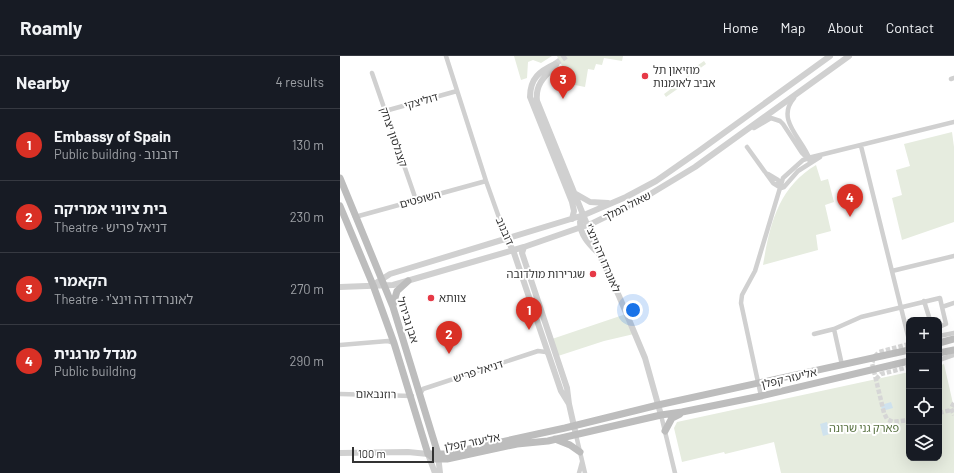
<!DOCTYPE html>
<meta charset="utf-8">
<style>
:root{--surface:#171b24;--page:#242831;--text:#f1f3f6;--muted:#9ea1a6;--line:#363941;--accent:#d93025}
body{margin:0;font-family:Barlow,"Noto Sans Hebrew",sans-serif;background:var(--page);color:var(--text)}
.controls{position:absolute;right:12px;bottom:12px;display:grid;overflow:hidden;border-radius:8px;box-shadow:0 4px 16px #0002}
.controls button{width:36px;height:36px;display:grid;place-items:center;padding:0;border:0;border-bottom:1px solid var(--line);background:var(--surface);color:var(--text);font:20px sans-serif}
.scale{position:absolute;left:12px;bottom:10px;width:82px;box-sizing:border-box;padding-left:4px;border:2px solid #333;border-top:0;font-size:11px;line-height:14px;white-space:nowrap;color:#333;-webkit-text-stroke:3px #fff;paint-order:stroke}
.you{position:absolute;left:293px;top:254px;width:14px;height:14px;margin:-10px;border:3px solid #fff;border-radius:50%;background:#1a73e8;box-shadow:0 0 0 6px #1a73e833}
.badge{display:grid;place-items:center;width:26px;height:26px;border-radius:50%;background:var(--accent);color:#fff;font-size:13px;font-weight:700}
.pin{position:absolute;translate:-50% -33px;filter:drop-shadow(0 1px 2px #0008)}
.pin::after{content:'';position:absolute;top:21px;width:14px;height:12px;background:inherit;clip-path:polygon(0 0,100% 0,50% 100%)}
.list{margin:0;padding:0;list-style:none}
h2{display:flex;justify-content:space-between;align-items:center;height:52px;margin:0;padding:0 16px;font-size:17px}
h2 small{font-size:13px;font-weight:400;color:var(--muted)}
.list li{display:grid;grid-template-columns:26px 1fr auto;gap:12px;align-items:center;box-sizing:border-box;height:72px;padding:0 16px;border-top:1px solid var(--line)}
.list b{display:block;font-size:15px;white-space:nowrap}
.list p{margin:0;font-size:13px;white-space:nowrap;color:var(--muted)}
.list em{font-size:13px;font-style:normal;color:var(--muted)}
.icon{flex:none;width:22px;height:22px;fill:none;stroke:currentColor;stroke-width:2;stroke-linecap:round;stroke-linejoin:round}
.map{position:relative;flex:none;width:614px;height:417px;overflow:hidden}
header{display:flex;align-items:center;gap:24px;box-sizing:border-box;height:56px;padding:0 20px;background:var(--surface);border-bottom:1px solid var(--line)}
header strong{font-size:19px}
nav{display:flex;gap:22px;margin-inline-start:auto;font-size:14px}
main{display:flex}
aside{flex:1;background:var(--surface)}
.map>svg:first-child{display:block}
.green{fill:#e6ecdf}
.water{fill:#cfe2ee}
.lines{fill:none;stroke-linecap:round;stroke-linejoin:round}
.minor-tunnel{stroke:#d6d6d6;stroke-width:4.5;stroke-dasharray:4.5 2;stroke-linecap:butt}
.tertiary-tunnel{stroke:#d6d6d6;stroke-width:6;stroke-dasharray:6 3;stroke-linecap:butt}
.minor{stroke:#d0d0d0;stroke-width:4.5}
.tertiary{stroke:#d0d0d0;stroke-width:6}
.secondary{stroke:#bdbdbd;stroke-width:7}
.poi-dot{fill:#e63946;stroke:#fff;stroke-width:1.5}
.labels{text-anchor:middle;stroke-width:4;stroke-linejoin:round;paint-order:stroke}
.poi-label{font-size:11px;fill:#333;stroke:#fff;text-anchor:start}
.street-label{font-size:11px;fill:#333;stroke:#fff}
.park-label{font-size:11px;fill:#56703f;stroke:#fff}
</style>
<header>
<strong>Roamly</strong>
<nav><a>Home</a><a>Map</a><a>About</a><a>Contact</a></nav>
</header>
<main>
<aside>
<h2>Nearby<small>4 results</small></h2>
<ul class="list">
<li><span class="badge">1</span><div><b>Embassy of Spain</b><p>Public building · דובנוב</p></div><em>130 m</em></li>
<li><span class="badge">2</span><div><b>בית ציוני אמריקה</b><p>Theatre · דניאל פריש</p></div><em>230 m</em></li>
<li><span class="badge">3</span><div><b>הקאמרי</b><p>Theatre · לאונרדו דה וינצ'י</p></div><em>270 m</em></li>
<li><span class="badge">4</span><div><b>מגדל מרגנית</b><p>Public building</p></div><em>290 m</em></li>
</ul>
</aside>
<div class="map">
<svg width="614" height="417" viewBox="0 0 614 417">
<rect width="100%" height="100%" fill="#fff"/>
<path class="green" d="M 174,0 L 212,0 L 201,7 L 193,4 L 188,6 L 187,22 L 181,24 Z
M 217,0 L 283,0 L 282,5 L 264,2 L 262,9 L 256,8 L 254,14 L 248,13 L 245,31 L 220,26 L 227,21 L 229,14 L 222,10 Z
M 364,5 L 366,8 L 348,21 L 349,23 L 345,26 L 346,27 L 326,41 L 324,38 L 347,21 L 345,18 Z
M 612,76 L 614,91 L 614,166 L 562,184 L 552,142 L 562,139 L 556,114 L 570,110 L 564,88 Z
M 476,109 L 481,125 L 488,123 L 494,146 L 485,149 L 491,175 L 476,179 L 478,194 L 423,209 C 430,168 438,132 476,109 Z
M 286,258 L 294,278 L 264,285 L 218,300 L 212,283 Z
M 604,308 L 614,352 L 614,417 L 441,417 L 434,386 L 385,398 L 384,396 L 342,406 L 334,372 L 337,366 L 569,316 L 569,402 L 599,402 L 599,310 Z"/>
<path class="water" d="M 551,346 L 553,352 L 542,355 L 541,349 Z
M 487,366 L 490,378 L 483,380 L 480,368 Z"/>
<g class="lines">
<path class="minor-tunnel" d="M 569,288 L 539,296 L 535,300 L 532,307 L 544,357 L 547,363 L 553,366 L 569,364
M 536,323 L 541,318 L 569,311
M 614,347 L 611,352 L 614,359
M 599,357 L 611,354"/>
<path class="tertiary-tunnel" d="M 215,8 L 226,0"/>
<path class="minor" d="M 106,0 L 146,125 L 167,184
M 32,17 L 76,144
M 611,23 L 614,22
M 454,42 C 435,64 463,83 470,104
M 45,55 L 117,35
M 414,72 L 431,62 L 440,65 L 443,68 L 462,97 L 471,106
M 521,90 L 569,284
M 407,91 L 433,127 L 441,132
M 428,118 L 438,124 L 441,131
M 441,132 L 444,131 L 458,115 L 480,101
M 15,161 L 146,125
M 552,215 L 614,200
M 584,245 L 590,264
M 599,271 L 606,268 L 602,251
M 494,273 L 521,261 L 600,242 L 602,251 L 614,247
M 474,278 L 494,273 L 502,309
M 599,280 L 614,277
M 0,289 L 48,285 L 54,287
M 599,304 L 614,299
M 0,338 L 72,340
M 80,338 L 83,333 L 198,295 L 206,296 L 209,299
M 421,340 L 401,247 L 402,239 L 415,215 L 443,122 L 463,104 L 472,101 L 614,66
M 321,359 L 335,417
M 236,379 L 245,417
M 239,417 L 242,406"/>
<path class="tertiary" d="M 215,8 C 200,15 190,22 190,41 L 232,146 L 234,155 L 232,163
M 216,9 C 205,20 195,28 197,45 L 259,198 L 279,240 L 305,302 L 321,359
M 236,138 L 250,146 L 268,147
M 244,159 L 240,166 C 240,179 249,188 257,196
M 167,184 L 173,194 L 221,335 L 229,348
M 184,191 L 182,197 L 227,332 L 229,348 L 236,379
M 33,229 L 50,218 L 244,159 L 286,141 L 316,125 L 359,95 L 490,0
M 0,231 L 53,229 L 184,191 L 253,167 L 302,143 L 355,111 L 509,0
M 0,397 L 68,396 L 88,398 L 95,417
M 98,399 L 100,417"/>
<path class="secondary" d="M 0,122 L 53,251 L 98,398
M 0,150 L 33,229 L 54,287 L 88,398
M 53,249 L 57,235 L 68,225
M 599,287 L 614,283
M 599,297 L 614,294
M 325,375 L 332,362 L 340,358
M 215,383 L 230,389 L 240,396
M 88,398 L 95,403 L 107,403 L 177,388 L 208,385 L 321,359 L 342,356 L 421,340 L 569,305
M 91,398 L 106,398 L 225,372 L 318,349 L 569,294"/>
</g>
<g class="poi-dot">
<circle cx="305" cy="20" r="4"/>
<circle cx="253" cy="218" r="4"/>
<circle cx="91" cy="242" r="4"/>
</g>
<g class="labels">
<g class="poi-label">
<text x="313" y="18">מוזיאון תל<tspan x="313" dy="13">אביב לאומנות</tspan></text>
<text x="245" y="222" text-anchor="end">שגרירות מולדובה</text>
<text x="99" y="246">צוותא</text>
</g>
<g class="street-label">
<text transform="translate(81 45) rotate(-16)" y="4">דוליצקי</text>
<text transform="translate(54 81) rotate(71)" y="4">קצנלסון יצחק</text>
<text transform="translate(80 143) rotate(-15)" y="4">השופטים</text>
<text transform="translate(287 150) rotate(-27)" y="4">שאול המלך</text>
<text transform="translate(165 175) rotate(66)" y="4">דובנוב</text>
<text transform="translate(263 202) rotate(67)" y="4">לאונרדו דה וינצ'י</text>
<text transform="translate(68 264) rotate(72)" y="4">אבן גבירול</text>
<text transform="translate(138 315) rotate(-18)" y="4">דניאל פריש</text>
<text transform="translate(449 322) rotate(-13)" y="4">אליעזר קפלן</text>
<text transform="translate(36 338) rotate(1)" y="4">רוזנבאום</text>
<text transform="translate(132 386) rotate(-11)" y="4">אליעזר קפלן</text>
</g>
<g class="park-label">
<text x="524" y="376">פארק גני שרונה</text>
</g>
</g>
</svg>
<div class="controls">
<button>+</button>
<button>−</button>
<button><svg class="icon" aria-label="locate" viewBox="0 0 24 24"><circle cx="12" cy="12" r="6"/><path d="M12 2v4M12 18v4M2 12h4M18 12h4"/></svg></button>
<button><svg class="icon" aria-label="layers" viewBox="0 0 24 24"><path d="M12 4l9 5-9 5-9-5zM3 14l9 5 9-5"/></svg></button>
</div>
<div class="scale">100 m</div>
<div class="you"></div>
<div class="pin badge" style="left:189px;top:274px">1</div>
<div class="pin badge" style="left:109px;top:298px">2</div>
<div class="pin badge" style="left:223px;top:43px">3</div>
<div class="pin badge" style="left:510px;top:161px">4</div>
</div>
</main>
